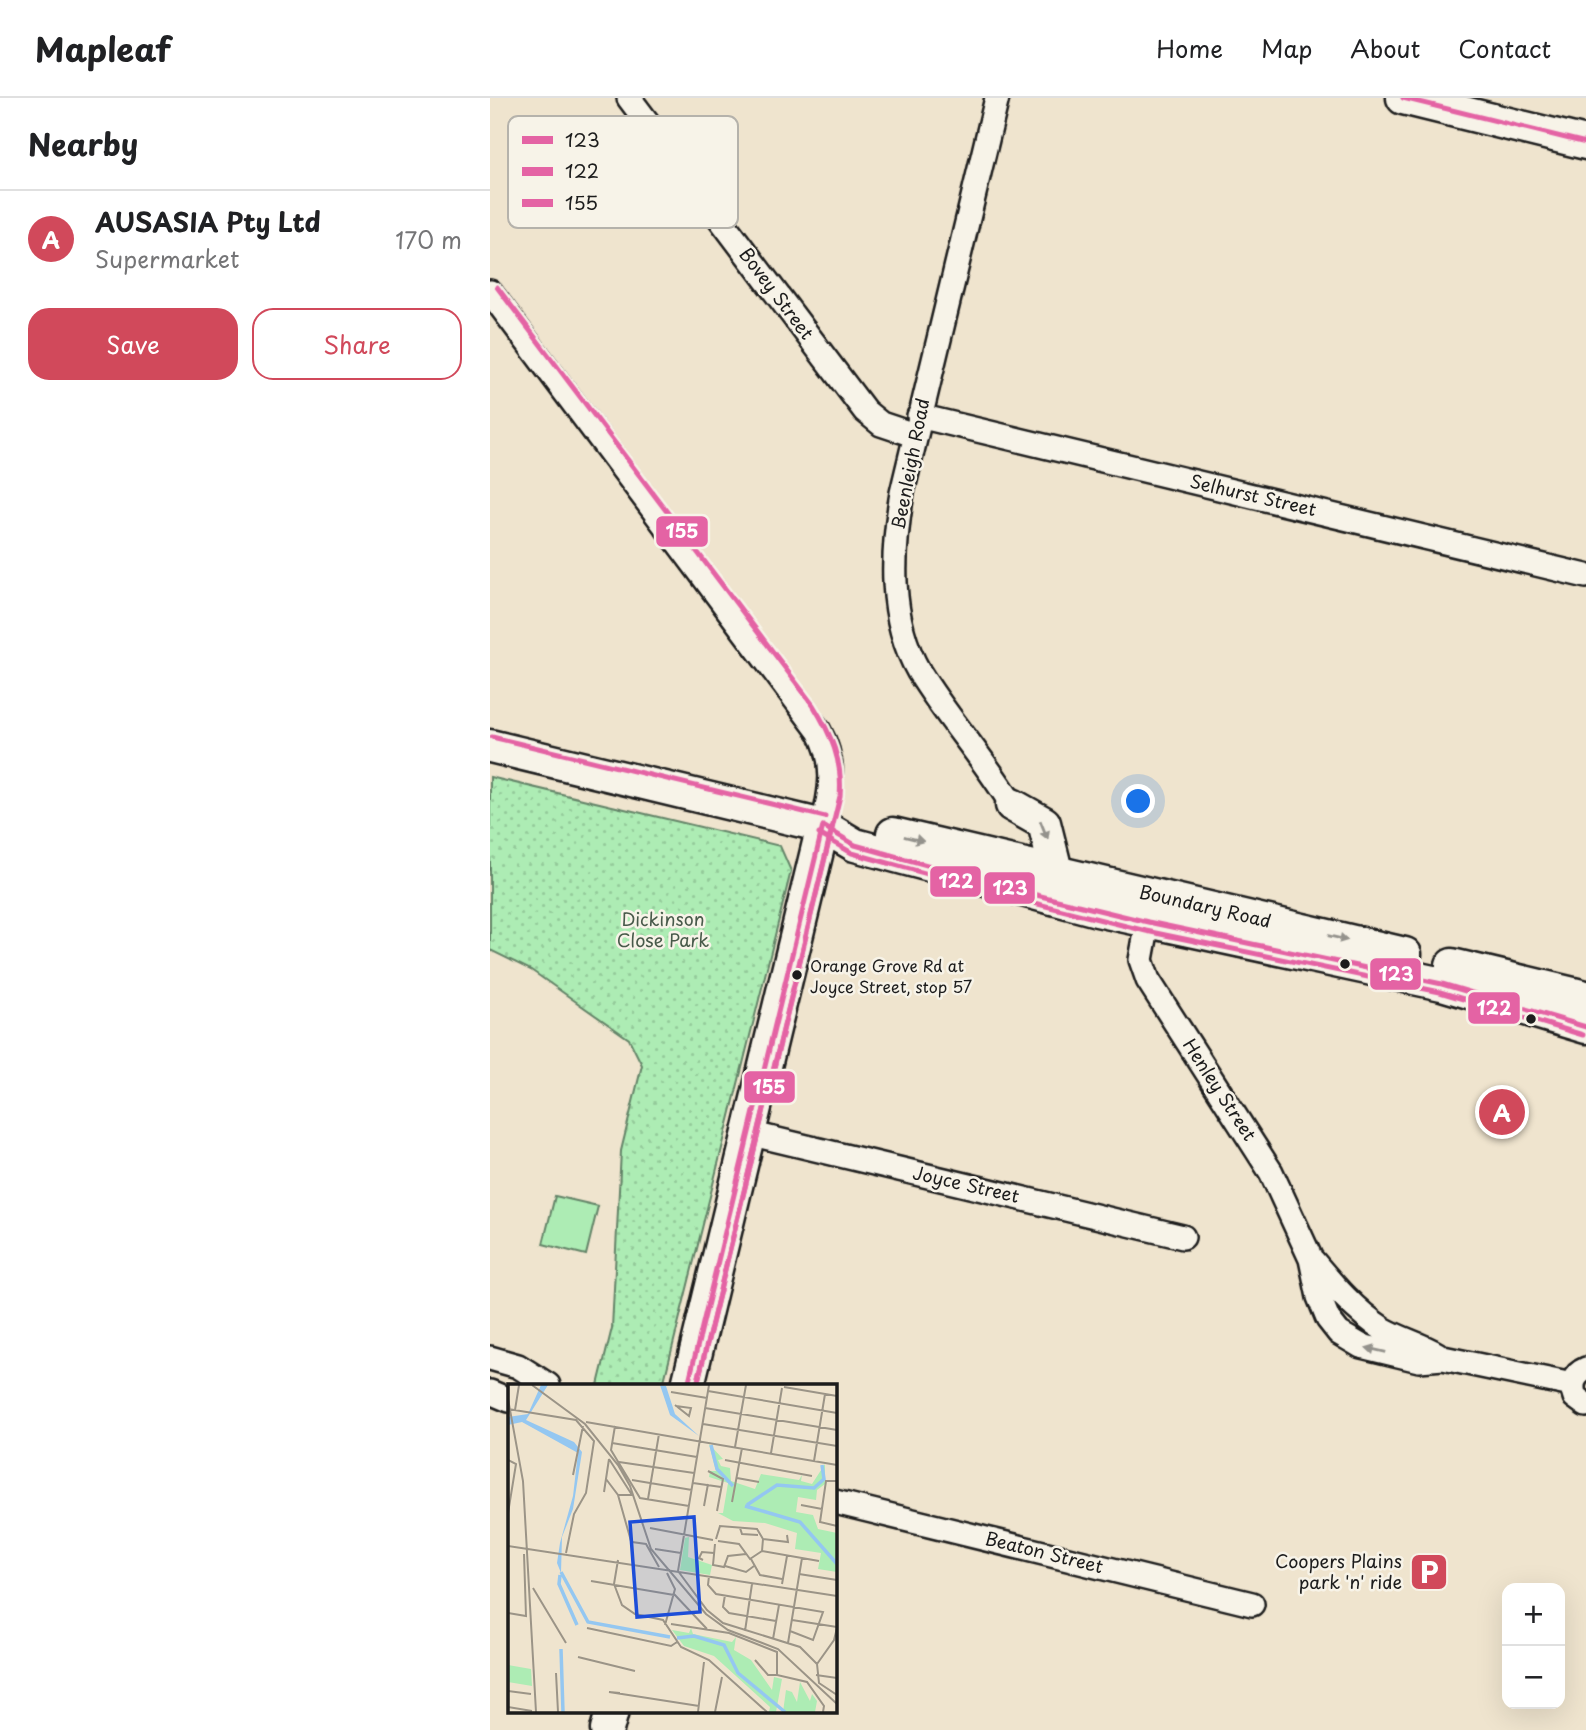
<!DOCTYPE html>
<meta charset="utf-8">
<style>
:root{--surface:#fff;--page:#f2f2f2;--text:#202124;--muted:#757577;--line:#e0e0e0;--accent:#d1495b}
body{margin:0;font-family:"Playpen Sans",sans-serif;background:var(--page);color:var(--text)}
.controls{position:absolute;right:21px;bottom:21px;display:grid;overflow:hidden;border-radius:14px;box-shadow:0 7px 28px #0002}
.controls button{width:63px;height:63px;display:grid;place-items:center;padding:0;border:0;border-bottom:2px solid var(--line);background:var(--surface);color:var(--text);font:35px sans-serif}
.you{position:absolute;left:649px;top:704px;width:24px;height:24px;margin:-18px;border:5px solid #fff;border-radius:50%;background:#1a73e8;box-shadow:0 0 0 10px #1a73e833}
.badge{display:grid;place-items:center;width:46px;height:46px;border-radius:50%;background:var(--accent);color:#fff;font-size:23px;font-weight:700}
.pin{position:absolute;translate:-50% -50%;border:4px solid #fff;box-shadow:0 2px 7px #0006}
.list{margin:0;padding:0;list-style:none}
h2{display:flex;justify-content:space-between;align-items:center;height:91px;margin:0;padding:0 28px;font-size:30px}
h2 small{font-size:23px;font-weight:400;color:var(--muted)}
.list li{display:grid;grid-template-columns:46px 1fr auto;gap:21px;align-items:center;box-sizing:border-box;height:98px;padding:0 28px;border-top:2px solid var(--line)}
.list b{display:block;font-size:26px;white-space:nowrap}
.list p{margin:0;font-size:23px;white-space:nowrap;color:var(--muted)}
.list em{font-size:23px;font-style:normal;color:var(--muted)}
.actions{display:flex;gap:14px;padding:21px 28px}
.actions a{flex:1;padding:16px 0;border:2px solid var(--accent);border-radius:21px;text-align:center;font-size:24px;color:var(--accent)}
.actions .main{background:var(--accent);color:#fff}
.map{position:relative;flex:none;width:1096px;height:1632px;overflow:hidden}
header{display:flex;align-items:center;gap:42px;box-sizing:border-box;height:98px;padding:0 35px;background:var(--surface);border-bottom:2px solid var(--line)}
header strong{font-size:33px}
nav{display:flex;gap:38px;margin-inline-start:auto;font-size:24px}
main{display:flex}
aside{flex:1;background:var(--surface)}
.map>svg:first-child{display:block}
.park{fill:url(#park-dots);stroke:#648468;stroke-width:2}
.pitch{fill:#adecb4;stroke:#648468;stroke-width:2}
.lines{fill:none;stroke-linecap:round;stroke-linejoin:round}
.street-casing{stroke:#1c1c1c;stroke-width:28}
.secondary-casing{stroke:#1c1c1c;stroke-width:37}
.street{stroke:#f7f3e8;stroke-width:23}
.secondary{stroke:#f7f3e8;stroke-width:32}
.bus-1-casing{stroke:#f7f3e8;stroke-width:10}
.bus-2-casing{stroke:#f7f3e8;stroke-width:10}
.bus-3-casing{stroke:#f7f3e8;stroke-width:10}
.bus-1{stroke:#e463a4;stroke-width:5}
.bus-2{stroke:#e463a4;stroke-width:5}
.bus-3{stroke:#e463a4;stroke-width:5}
.oneway{fill:#94928c}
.bus-dot{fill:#1c1c1c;stroke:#f7f3e8;stroke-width:2.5}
.labels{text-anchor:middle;stroke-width:5;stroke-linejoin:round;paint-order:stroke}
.bus-label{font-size:16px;fill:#1c1c1c;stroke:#f7f3e8;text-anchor:start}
.street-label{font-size:18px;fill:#1c1c1c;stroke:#f7f3e8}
.park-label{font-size:18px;fill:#485a4a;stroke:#f7f3e8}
.poi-label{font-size:18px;fill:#1c1c1c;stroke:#f7f3e8;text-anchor:end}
.inset-river{fill:none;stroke:#94c7f1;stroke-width:3.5}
.inset-road{fill:none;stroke:#9b9487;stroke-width:2}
.view{fill:#1d4ed8;fill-opacity:0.15;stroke:#1d4ed8;stroke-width:3.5}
.inset-edge{fill:none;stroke:#1c1c1c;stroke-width:3.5}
.key{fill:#f7f3e8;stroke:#b5b2ab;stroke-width:2}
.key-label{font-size:19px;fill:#1c1c1c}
.line-badge{stroke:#f7f3e8;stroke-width:2.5}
.badge-label{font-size:19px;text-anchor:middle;font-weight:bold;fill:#fff}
</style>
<header>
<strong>Mapleaf</strong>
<nav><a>Home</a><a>Map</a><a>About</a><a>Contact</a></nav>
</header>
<main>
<aside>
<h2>Nearby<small></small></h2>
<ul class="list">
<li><span class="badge">A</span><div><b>AUSASIA Pty Ltd</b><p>Supermarket</p></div><em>170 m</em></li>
</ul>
<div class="actions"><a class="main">Save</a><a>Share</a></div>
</aside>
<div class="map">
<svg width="1096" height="1632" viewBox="0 0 1096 1632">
<defs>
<pattern id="park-dots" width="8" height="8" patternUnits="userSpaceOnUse" patternTransform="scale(1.75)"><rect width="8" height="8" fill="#adecb4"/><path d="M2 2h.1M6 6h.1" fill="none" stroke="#94ca9a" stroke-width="1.8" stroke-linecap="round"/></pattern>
</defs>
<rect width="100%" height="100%" fill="#efe4ce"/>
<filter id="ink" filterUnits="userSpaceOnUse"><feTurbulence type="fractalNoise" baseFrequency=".0143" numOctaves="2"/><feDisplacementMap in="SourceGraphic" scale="14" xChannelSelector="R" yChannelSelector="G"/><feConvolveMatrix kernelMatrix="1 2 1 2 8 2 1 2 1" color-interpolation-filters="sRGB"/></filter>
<g filter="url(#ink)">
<path class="park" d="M 0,679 L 290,748 L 301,773 L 173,1287 L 108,1287 L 122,1230 L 131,1053 L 152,967 L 139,941 L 41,872 L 0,852 Z"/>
<path class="pitch" d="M 65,1098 L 108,1108 L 96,1157 L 53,1146 Z"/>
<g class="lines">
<g class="street-casing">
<path id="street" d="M 139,0 L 375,313 L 391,326 L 424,337
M 507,0 L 412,395 C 402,454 398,520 429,574 C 457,620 494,660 522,707
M 0,194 L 329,633 C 347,665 341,694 333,728
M 429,318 L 1096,478
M 658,824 L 651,862 L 658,882 L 781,1074 L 821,1161 L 829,1199 L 838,1221 L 849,1235 L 871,1248 L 929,1262 L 953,1260 L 1082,1287
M 258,1035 L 693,1139
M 823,1163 C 844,1188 865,1213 893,1231 C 910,1241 930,1246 947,1256
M 0,1260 L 28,1268 L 58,1287
M 1096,1271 C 1084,1276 1080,1287 1085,1299 L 1096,1307
M 0,1294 L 19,1302
M 345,1404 L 762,1506"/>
</g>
<g class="secondary-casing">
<path id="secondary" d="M 913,0 L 1096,45
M 0,648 L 333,728 L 365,747 L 607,812 L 952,886 L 1096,929
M 522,707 L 554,725 L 566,773
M 403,736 L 915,856
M 962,867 L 1096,899
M 198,1287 L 333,728
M 117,1632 L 122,1613"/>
</g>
<use href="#street" class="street"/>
<use href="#secondary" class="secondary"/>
<g class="bus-1-casing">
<path id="bus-1" d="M 913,0 L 1096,45
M 333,728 L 365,747 L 534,794 L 658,824 L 952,886 L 1096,929
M 198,1287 L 333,728"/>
</g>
<g class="bus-2-casing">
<path id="bus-2" d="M 329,736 L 362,755 L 532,802 L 656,833 L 950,894 L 1093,937
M 207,1287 L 342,730"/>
</g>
<g class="bus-3-casing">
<path id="bus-3" d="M 7,189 L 323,607 C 341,636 353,663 350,698 L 207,1287
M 2,639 L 335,719"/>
</g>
<use href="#bus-1" class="bus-1"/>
<use href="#bus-2" class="bus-2"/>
<use href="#bus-3" class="bus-3"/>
</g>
<defs><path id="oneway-solid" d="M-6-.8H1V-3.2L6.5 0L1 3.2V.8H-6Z" transform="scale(1.75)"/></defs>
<g class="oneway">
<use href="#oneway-solid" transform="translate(554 732) rotate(68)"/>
<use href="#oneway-solid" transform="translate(424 741) rotate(14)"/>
<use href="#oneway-solid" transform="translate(848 840) rotate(13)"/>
<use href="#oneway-solid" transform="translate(886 1252) rotate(-167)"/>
</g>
</g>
<defs>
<g id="parking-square" transform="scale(2.0125)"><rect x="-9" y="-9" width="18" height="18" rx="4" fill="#d1495b" stroke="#f7f3e8"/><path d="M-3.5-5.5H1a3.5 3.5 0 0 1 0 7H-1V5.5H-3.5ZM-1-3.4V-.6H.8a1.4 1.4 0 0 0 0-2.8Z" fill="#fff"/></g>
</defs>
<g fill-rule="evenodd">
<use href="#parking-square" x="939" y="1474"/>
</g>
<g class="bus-dot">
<circle cx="855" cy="866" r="6"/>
<circle cx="307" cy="877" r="6"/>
<circle cx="1041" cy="921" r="6"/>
</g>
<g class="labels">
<g class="bus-label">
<text x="320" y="874">Orange Grove Rd at<tspan x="320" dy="21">Joyce Street, stop 57</tspan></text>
</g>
<g class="street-label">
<text transform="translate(286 196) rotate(53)" y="6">Bovey Street</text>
<text transform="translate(421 366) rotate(-79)" y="6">Beenleigh Road</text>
<text transform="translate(763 398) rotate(13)" y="6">Selhurst Street</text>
<text transform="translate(715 809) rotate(13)" y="6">Boundary Road</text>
<text transform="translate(729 992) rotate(57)" y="6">Henley Street</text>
<text transform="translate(476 1087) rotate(13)" y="6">Joyce Street</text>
<text transform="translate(554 1455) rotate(14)" y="6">Beaton Street</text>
</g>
<g class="park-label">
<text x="173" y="828">Dickinson<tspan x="173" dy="21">Close Park</tspan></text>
</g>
<g class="poi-label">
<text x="912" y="1470">Coopers Plains<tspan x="912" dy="21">park 'n' ride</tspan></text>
</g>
</g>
<g transform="translate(18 1286)">
<rect width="329" height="329" fill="#efe4ce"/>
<path d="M 0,281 L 23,285 L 24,302 L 0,298 Z" fill="#adecb4"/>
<path d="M 201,60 L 215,75 L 210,76 L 213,82 L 222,84 L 223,97 L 247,105 L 253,90 L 291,96 L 294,91 L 293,97 L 304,100 L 317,80 L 317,100 L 309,106 L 308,116 L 290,113 L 288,128 L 305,131 L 310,145 L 329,149 L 329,188 L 310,185 L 313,169 L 287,165 L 289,149 L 257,139 L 225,137 L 210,129 L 215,129 L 220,99 L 201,93 L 202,87 L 208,87 ZM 181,153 L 180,173 L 204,181 L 202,191 L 172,186 L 177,154 ZM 183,244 L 185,250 L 224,258 L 228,253 L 226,266 L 243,276 L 264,306 L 266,293 L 274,295 L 268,328 L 261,328 L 262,323 L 206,272 L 176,262 L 164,246 L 181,249 ZM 292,298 L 302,317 L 304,310 L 309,317 L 307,328 L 275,328 L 278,306 L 284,308 L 289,318 Z" fill="#adecb4"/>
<path d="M 33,1 L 40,1 L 18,36 L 66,58 L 74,68 L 65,125 L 54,153 L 53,189 L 49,179 L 52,159 L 65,112 L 70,69 L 14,38 L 0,41 L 0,33 L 20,30 ZM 152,1 L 158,2 L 167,30 L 191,52 L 162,31 Z" fill="#94c7f1"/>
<path class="inset-river" d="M 203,61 L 209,85 L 225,102M 239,121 L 269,101 L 306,104 L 316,95 L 314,81M 237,122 L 292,138 L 329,180M 53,188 L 80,238 L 162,253M 52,191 L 51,200 L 69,241M 169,254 L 186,252 L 216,261 L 230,289 L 277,328M 53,265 L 55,328"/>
<path class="inset-road" d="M 24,1 L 77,40 L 110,81 L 122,102 L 143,165 L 198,230 L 220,246 L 270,265 L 329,320M 276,3 L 329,12M 200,7 L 329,29M 163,8 L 199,14M 0,15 L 15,97 L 28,328M 167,21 L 181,32 L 183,24 L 168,22M 197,24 L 329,46M 0,25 L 68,36 L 86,57 L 78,109 L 66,130 L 58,169M 7,26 L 11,1M 78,38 L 329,81M 195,40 L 329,62M 107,42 L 103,66 L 132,114 L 181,122M 104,59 L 189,73M 227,63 L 238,1M 263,69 L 274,4M 101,75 L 124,111 L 110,111M 0,76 L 8,80 L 0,129M 217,76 L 304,92M 306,77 L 317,10M 111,78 L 186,89M 200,87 L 215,95 L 209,127M 65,91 L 75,42M 229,94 L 251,98M 98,95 L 110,111 L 123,157M 124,96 L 184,106M 329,97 L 318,97 L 312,138 L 329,142M 185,99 L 213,103M 96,108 L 101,75M 140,115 L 151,50M 224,118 L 234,64M 293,121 L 314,125M 196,122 L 200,100M 142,144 L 205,156M 232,144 L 234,150 L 250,151M 208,155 L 212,142 L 249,145 L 255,155 L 254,167M 255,155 L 280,158 L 279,151M 210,157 L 231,160 L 242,175 L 254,167 L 311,177M 124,158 L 138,160 L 151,183M 207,160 L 205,181 L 216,183 L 220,172 L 238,170M 0,162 L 329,212M 147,165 L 173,169M 243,175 L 252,191 L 274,195M 110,176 L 106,200 L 114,221 L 127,230 L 155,236 L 173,263 L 201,276 L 259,328M 195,176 L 191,174 L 194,168 L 206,169M 217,182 L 238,188 L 246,182M 170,187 L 199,226 L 215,239 L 292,263 L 309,280 L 311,299 L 329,311M 170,187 L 201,1M 291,190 L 329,196M 201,192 L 200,201 L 208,210 L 315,228 L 305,256 L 282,247M 83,197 L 166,211M 274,200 L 279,172M 25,204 L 58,259M 166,210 L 199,245M 217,211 L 215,223 L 221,229 L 268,237M 0,229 L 18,232 L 16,170M 284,236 L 329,243M 163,240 L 221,249 L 269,268 L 269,291 L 299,298 L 316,322 L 315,328M 157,241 L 167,205 L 159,189M 79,244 L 163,262 L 169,258M 237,247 L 244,200M 265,255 L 271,221M 280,259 L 294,174M 70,273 L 127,287M 247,276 L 260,291 L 269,291M 309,280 L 326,256 L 329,244M 48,289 L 50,328M 308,291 L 329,294M 0,307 L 23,310M 112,309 L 101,308 L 191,322M 0,323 L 24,327M 190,328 L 196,278M 207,328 L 214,293"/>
<path class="view" d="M 186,133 L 192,228 L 129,233 L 122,138 Z"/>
<rect width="329" height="329" class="inset-edge"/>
</g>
<rect x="18" y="18" width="230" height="112" rx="10" class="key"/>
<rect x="32" y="38" width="31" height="8" fill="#e463a4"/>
<rect x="32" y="69" width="31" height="9" fill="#e463a4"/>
<rect x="32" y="101" width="31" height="8" fill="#e463a4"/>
<g class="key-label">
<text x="75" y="49">123</text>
<text x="75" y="80">122</text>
<text x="75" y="112">155</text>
</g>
<g class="line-badge">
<rect x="165" y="417" width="54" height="33" rx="7" fill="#e463a4"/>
<rect x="439" y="767" width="53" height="33" rx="7" fill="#e463a4"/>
<rect x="493" y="773" width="53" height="34" rx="7" fill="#e463a4"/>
<rect x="879" y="859" width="53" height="34" rx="7" fill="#e463a4"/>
<rect x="977" y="893" width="54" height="34" rx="7" fill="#e463a4"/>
<rect x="253" y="972" width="53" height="34" rx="7" fill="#e463a4"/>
</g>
<g class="badge-label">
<text x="192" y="440">155</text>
<text x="466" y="790">122</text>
<text x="520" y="797">123</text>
<text x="906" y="883">123</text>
<text x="1004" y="917">122</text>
<text x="279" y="996">155</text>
</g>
</svg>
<div class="controls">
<button>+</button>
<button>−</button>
</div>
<div class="you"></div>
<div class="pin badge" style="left:1012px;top:1014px">A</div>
</div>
</main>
